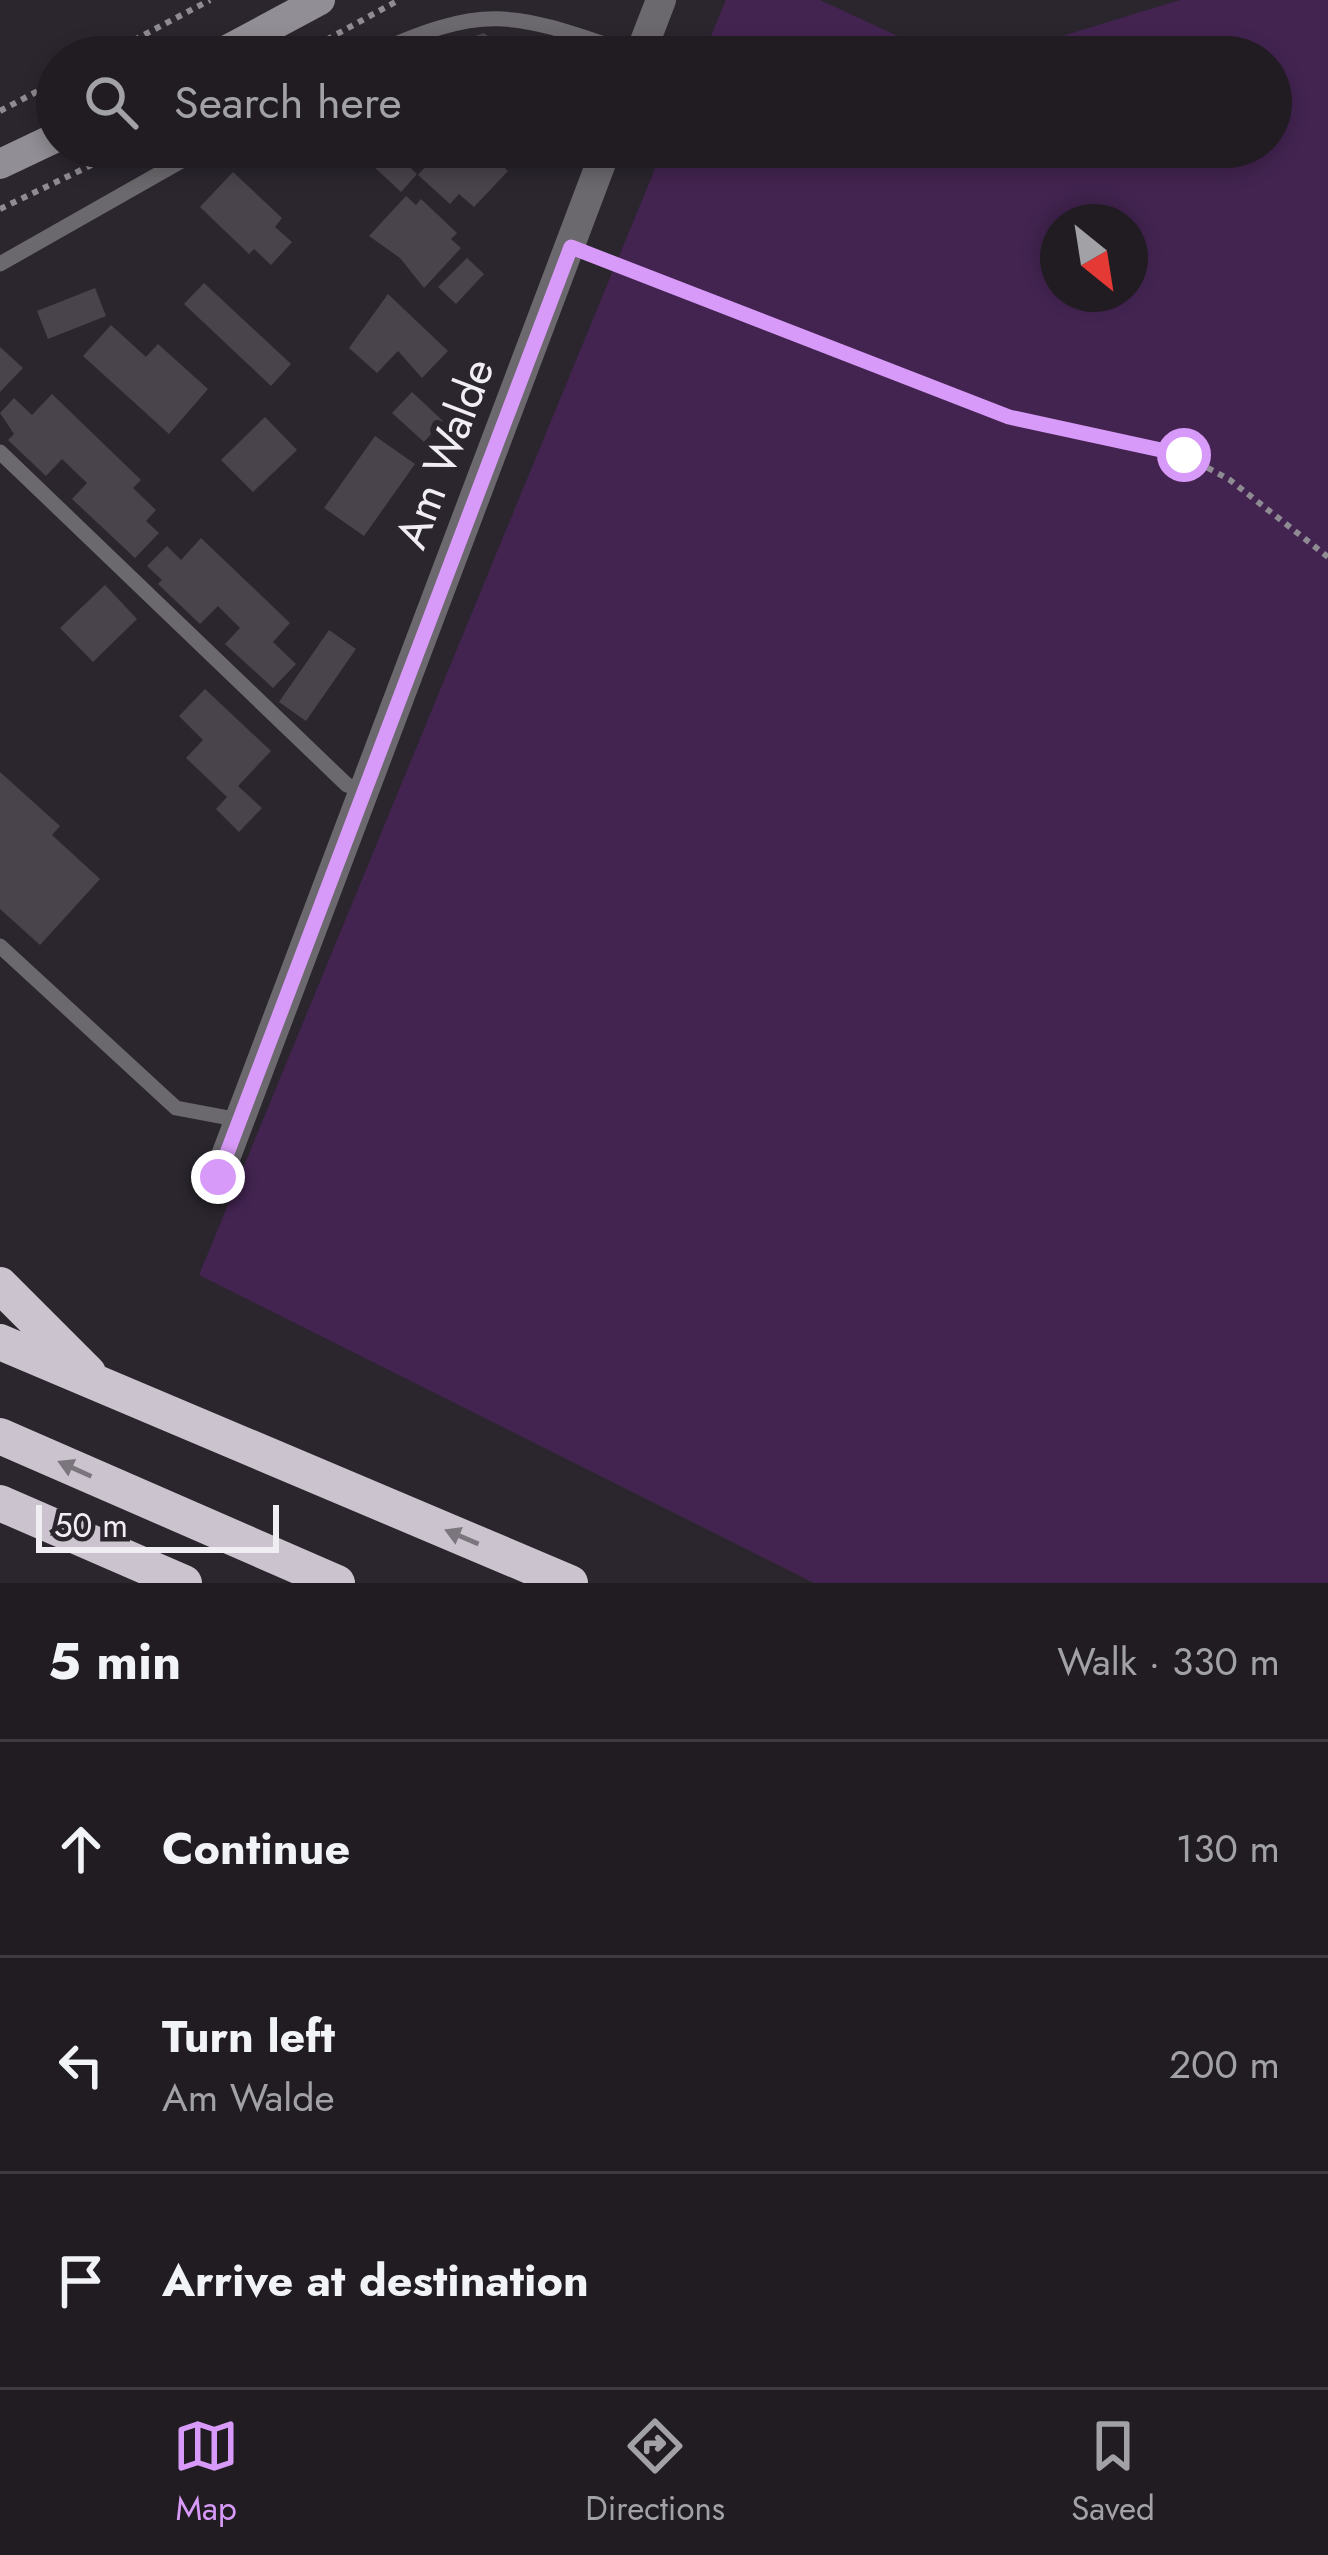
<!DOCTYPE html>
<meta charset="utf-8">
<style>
:root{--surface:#201c22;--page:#28252a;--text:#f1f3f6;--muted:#a2a1a5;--line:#3d3a40;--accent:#d89af8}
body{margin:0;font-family:Jost,sans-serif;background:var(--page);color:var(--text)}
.compass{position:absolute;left:1040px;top:204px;width:108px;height:108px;border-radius:50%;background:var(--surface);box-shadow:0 6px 18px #0003;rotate:150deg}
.scale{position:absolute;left:36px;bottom:30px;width:243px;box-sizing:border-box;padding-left:12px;border:6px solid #f1eef3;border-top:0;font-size:33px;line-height:42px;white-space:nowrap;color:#f1eef3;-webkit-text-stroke:9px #2b262e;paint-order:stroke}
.stop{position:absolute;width:36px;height:36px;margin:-27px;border:9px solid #d89af8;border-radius:50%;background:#fff}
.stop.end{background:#d89af8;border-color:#fff;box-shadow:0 3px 12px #0008}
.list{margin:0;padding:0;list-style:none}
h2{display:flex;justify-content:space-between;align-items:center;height:156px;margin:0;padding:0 48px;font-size:51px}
h2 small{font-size:39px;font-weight:400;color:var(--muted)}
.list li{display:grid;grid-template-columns:78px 1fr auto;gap:36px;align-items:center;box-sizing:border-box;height:216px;padding:0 48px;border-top:3px solid var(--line)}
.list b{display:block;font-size:45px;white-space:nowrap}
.list p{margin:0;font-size:39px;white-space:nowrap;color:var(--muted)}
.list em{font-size:39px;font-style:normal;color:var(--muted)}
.icon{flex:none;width:66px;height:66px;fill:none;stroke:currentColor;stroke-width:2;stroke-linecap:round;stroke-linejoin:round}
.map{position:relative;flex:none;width:1328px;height:1583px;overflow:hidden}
.search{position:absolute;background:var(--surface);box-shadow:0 6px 18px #0003;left:36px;right:36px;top:36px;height:132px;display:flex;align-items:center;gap:30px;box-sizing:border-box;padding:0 42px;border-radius:66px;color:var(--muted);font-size:45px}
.sheet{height:804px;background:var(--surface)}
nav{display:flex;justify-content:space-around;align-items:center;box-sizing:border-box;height:168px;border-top:3px solid var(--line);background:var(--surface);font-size:33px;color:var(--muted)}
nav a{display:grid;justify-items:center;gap:6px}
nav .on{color:var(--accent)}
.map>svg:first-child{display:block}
.green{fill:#432451;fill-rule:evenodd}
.building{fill:#49434c}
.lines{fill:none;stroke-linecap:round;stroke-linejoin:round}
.path{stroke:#8f8b92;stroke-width:6;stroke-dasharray:6 6;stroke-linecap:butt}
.service{stroke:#6c696e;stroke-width:15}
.minor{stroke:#6c696e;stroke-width:30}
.secondary{stroke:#928e95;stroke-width:30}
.motorway{stroke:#cbc4ce;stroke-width:36}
.oneway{fill:#7b757e}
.route{stroke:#d89af8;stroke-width:15}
.labels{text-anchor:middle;stroke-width:12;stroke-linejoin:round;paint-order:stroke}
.street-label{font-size:45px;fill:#f1eef3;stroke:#2b262e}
</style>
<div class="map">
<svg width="1328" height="1583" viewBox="0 0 1328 1583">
<rect width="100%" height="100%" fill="#2b262e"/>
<path class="green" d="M 726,0 L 820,0 L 943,57 L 702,57 Z
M 1180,0 L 1328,0 L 1328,1583 L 814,1583 L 199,1275 L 664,147 L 1271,147 L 1271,57 L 994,57 ZM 1130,222 L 1130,294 L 1058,294 L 1058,222 Z"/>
<path class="building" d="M 484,33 L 516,57 L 428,57 L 437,49 Z
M 388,147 L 417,174 L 401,192 L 371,164 Z
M 443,147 L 483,147 L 508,171 L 474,207 L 459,194 L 450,204 L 418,175 Z
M 233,172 L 282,218 L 275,227 L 292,242 L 271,265 L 254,249 L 249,254 L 200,207 Z
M 406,196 L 416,205 L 421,199 L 457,233 L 451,239 L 461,248 L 424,288 L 400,258 L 369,236 Z
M 467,258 L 484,274 L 456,304 L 438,287 Z
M 204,283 L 291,364 L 271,386 L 184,304 Z
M 95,288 L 106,316 L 48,339 L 37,311 Z
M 388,294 L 448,351 L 422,378 L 398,351 L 377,373 L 349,348 Z
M 111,325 L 146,357 L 158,344 L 208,389 L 169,434 L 83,356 Z
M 0,347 L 23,368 L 0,392 Z
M 412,392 L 443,421 L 424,442 L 392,413 Z
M 52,394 L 141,480 L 133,488 L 156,510 L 146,521 L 159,533 L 135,558 L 72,499 L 87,483 L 62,459 L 46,476 L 8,440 L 14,434 L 0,413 L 14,398 L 32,415 Z
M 265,417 L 297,450 L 253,492 L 221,460 Z
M 375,436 L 415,464 L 364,536 L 324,508 Z
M 201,538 L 290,623 L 273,642 L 296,664 L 273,688 L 225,644 L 240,628 L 218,606 L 200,624 L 158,584 L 162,580 L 147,566 L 167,546 L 181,560 Z
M 105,585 L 137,619 L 93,662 L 60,628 Z
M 329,630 L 356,649 L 306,721 L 279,702 Z
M 205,689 L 271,751 L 238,786 L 262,808 L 239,832 L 216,809 L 227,797 L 186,758 L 203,740 L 179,716 Z
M 0,772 L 60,826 L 52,835 L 100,879 L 40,945 L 0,909 Z"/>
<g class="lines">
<path class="path" d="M 102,57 L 210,0
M 295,57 L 399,0
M 0,111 L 57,81
M 0,209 L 129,147
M 597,257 L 1009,417 L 1184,455 L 1230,480 L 1328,557"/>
<path class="service" d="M 366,57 C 490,0 513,13 639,56
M 0,264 L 206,147
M 0,452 L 347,785 L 364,790
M 0,946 L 176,1108 L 240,1120"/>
<path class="minor" d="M 639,57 L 661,0
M 218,1177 L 607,147"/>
<path class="secondary" d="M 214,57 L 320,0
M 0,164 L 57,137"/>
<path class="motorway" d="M 0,1285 L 88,1373
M 0,1342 L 570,1583
M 0,1436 L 337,1583
M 0,1503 L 184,1583"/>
</g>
<defs><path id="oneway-solid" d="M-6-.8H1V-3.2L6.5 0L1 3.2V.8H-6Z" transform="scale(3)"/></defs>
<g class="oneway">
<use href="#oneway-solid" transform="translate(75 1469) rotate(-156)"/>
<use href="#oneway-solid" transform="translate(462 1537) rotate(-157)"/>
</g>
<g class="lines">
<path class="route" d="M 218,1177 L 571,247 L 1009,417 L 1184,455"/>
</g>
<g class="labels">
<g class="street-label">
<text transform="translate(444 453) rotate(-69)" y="16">Am Walde</text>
</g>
</g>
</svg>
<svg class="compass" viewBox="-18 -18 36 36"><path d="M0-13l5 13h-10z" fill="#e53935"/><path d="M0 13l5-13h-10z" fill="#a2a1a5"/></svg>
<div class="scale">50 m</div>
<div class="stop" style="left:1184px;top:455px"></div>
<div class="stop end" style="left:218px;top:1177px"></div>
<div class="search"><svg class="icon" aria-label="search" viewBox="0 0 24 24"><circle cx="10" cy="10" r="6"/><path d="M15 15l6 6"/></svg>Search here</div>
</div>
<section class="sheet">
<h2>5 min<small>Walk · 330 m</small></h2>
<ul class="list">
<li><svg class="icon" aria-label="ahead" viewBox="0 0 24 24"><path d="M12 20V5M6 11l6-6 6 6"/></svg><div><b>Continue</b></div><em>130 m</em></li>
<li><svg class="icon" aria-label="left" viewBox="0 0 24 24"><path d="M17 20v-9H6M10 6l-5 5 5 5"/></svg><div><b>Turn left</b><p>Am Walde</p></div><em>200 m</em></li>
<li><svg class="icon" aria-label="arrive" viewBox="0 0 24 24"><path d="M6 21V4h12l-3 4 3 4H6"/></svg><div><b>Arrive at destination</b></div></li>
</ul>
</section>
<nav>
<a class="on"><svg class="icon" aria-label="map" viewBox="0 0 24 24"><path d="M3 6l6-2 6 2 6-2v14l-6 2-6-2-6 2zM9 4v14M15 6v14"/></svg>Map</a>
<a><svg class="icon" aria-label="directions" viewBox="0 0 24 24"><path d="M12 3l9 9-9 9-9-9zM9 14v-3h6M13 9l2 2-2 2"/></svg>Directions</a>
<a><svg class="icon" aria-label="saved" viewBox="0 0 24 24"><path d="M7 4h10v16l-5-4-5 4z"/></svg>Saved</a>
</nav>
